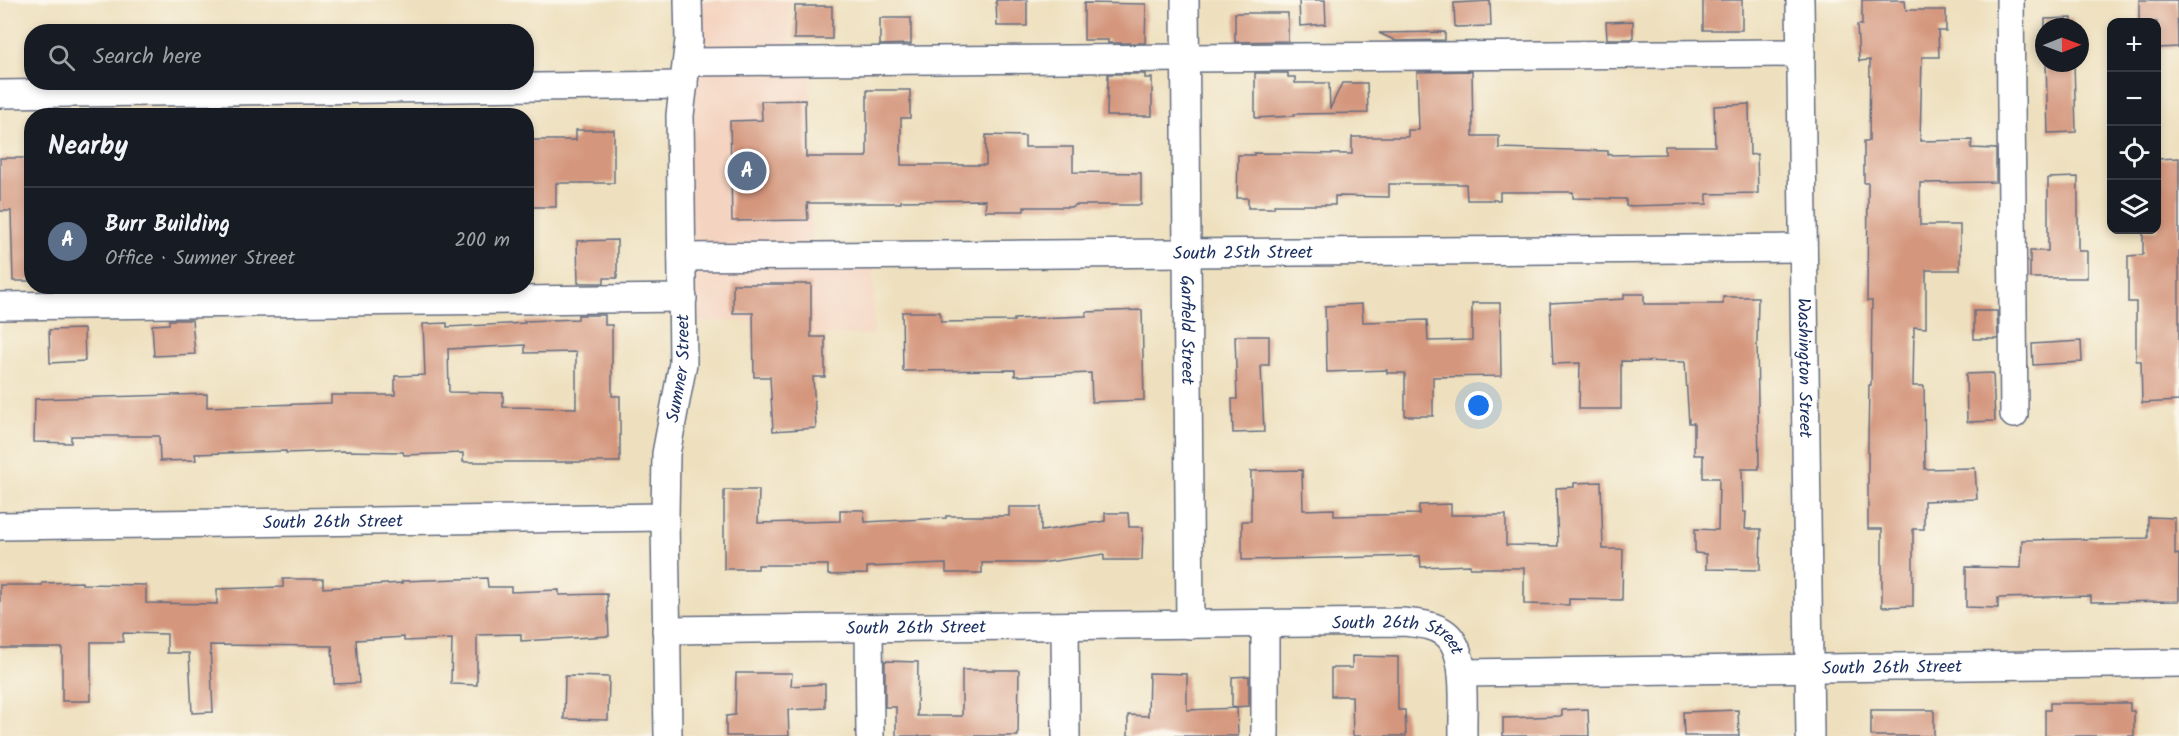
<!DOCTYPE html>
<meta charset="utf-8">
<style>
:root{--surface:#171b24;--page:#20242c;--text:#f1f3f6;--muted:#9ea1a6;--line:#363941;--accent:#1f6fb2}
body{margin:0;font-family:Kalam,sans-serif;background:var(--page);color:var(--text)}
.controls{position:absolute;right:18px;top:18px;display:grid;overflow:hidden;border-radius:12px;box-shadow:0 3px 9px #0003}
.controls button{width:54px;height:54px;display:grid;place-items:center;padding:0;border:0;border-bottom:2px solid var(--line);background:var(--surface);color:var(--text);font:30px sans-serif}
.compass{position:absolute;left:2035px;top:18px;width:54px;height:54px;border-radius:50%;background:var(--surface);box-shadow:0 3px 9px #0003;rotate:89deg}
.you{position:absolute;left:1479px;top:406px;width:21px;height:21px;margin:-15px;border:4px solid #fff;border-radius:50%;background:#1a73e8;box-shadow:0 0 0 9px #1a73e833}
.badge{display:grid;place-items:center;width:39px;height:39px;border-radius:50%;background:var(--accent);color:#fff;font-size:20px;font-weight:700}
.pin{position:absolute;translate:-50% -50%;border:3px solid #fff;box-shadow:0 2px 6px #0006}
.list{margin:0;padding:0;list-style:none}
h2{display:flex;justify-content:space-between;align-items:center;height:78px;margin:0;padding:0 24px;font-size:26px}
h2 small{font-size:20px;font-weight:400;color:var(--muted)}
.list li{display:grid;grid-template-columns:39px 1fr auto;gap:18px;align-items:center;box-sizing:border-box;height:108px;padding:0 24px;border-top:2px solid var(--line)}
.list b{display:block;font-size:22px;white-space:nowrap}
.list p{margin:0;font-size:20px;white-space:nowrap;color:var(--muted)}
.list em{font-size:20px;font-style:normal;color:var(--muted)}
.icon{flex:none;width:33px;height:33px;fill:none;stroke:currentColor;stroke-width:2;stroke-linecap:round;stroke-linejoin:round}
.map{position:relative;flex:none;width:2179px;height:736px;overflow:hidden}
.search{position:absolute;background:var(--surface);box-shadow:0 3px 9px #0003;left:24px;top:24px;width:510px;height:66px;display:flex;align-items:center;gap:15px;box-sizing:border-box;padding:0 21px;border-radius:24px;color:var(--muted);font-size:22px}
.panel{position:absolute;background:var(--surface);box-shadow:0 3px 9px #0003;left:24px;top:108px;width:510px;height:186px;border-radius:24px}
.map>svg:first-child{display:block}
.built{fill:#f4d3c0}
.building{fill:#d4967d;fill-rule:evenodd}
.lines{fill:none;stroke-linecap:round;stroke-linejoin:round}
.minor-casing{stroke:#656d80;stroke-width:30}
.minor{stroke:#fff;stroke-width:27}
.labels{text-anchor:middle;stroke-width:5;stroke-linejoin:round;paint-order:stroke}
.street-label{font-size:18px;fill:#1b2f5e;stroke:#fbf7ec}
</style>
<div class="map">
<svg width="2179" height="736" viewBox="0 0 2179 736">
<rect width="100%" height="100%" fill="#fbf7ec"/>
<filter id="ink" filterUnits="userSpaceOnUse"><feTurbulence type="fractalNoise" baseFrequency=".0167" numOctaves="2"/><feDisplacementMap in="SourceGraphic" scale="12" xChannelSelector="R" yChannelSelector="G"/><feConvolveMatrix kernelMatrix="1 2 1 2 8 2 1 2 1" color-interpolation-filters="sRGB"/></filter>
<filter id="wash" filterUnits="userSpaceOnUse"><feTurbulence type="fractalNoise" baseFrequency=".008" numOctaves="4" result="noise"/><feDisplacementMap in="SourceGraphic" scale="24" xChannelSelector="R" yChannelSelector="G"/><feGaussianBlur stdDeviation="1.35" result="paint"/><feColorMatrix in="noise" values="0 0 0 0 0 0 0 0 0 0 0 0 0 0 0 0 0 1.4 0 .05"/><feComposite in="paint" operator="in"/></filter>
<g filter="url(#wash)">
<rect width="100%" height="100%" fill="#eee0be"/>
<path class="built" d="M 688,0 L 790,0 L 791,61 L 811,62 L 811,256 L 874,256 L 874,334 L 805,335 L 804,320 L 683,322 Z"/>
<g id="blocks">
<path class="building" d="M 996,0 L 1027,0 L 1027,26 L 997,26 Z
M 1299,0 L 1325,0 L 1326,24 L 1300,26 Z
M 1703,0 L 1742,0 L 1742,30 L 1703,30 Z
M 1862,0 L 1905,0 L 1906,10 L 1946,10 L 1946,31 L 1938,31 L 1939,57 L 1922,57 L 1920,141 L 1972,140 L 1971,148 L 1996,149 L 1996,182 L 1920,183 L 1920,225 L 1960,225 L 1960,270 L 1926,270 L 1926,328 L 1914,327 L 1913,386 L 1924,386 L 1925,469 L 1975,468 L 1977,499 L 1924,501 L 1924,529 L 1913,529 L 1913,606 L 1882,607 L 1882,529 L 1868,529 L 1868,443 L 1869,385 L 1871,385 L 1872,301 L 1867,301 L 1868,183 L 1864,183 L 1864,141 L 1869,141 L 1870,60 L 1859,61 L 1857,25 L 1862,25 Z
M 2139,0 L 2177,0 L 2178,47 L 2157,48 L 2157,22 L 2139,22 Z
M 1490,1 L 1491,26 L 1455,27 L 1454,3 Z
M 1084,3 L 1146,4 L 1145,43 L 1108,43 L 1108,40 L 1084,40 Z
M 795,6 L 832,6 L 832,39 L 794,39 Z
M 1235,13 L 1288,13 L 1288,41 L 1235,42 Z
M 880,18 L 911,18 L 911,44 L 880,45 Z
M 2072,18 L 2073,27 L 2045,27 L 2045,19 Z
M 1633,21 L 1633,39 L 1607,39 L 1606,22 Z
M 1445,32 L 1445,40 L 1396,41 L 1379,33 Z
M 2046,63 L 2074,63 L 2076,132 L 2048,133 Z
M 1472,71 L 1473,136 L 1499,136 L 1499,148 L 1608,151 L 1608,155 L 1665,154 L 1665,146 L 1715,146 L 1714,106 L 1749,104 L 1750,155 L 1757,154 L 1758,193 L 1707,194 L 1707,204 L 1626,206 L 1626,199 L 1573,198 L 1573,192 L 1500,192 L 1500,200 L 1467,200 L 1466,184 L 1389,184 L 1389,197 L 1335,196 L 1335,205 L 1274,205 L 1274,208 L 1248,208 L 1248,198 L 1237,198 L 1238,155 L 1254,155 L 1254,153 L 1352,154 L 1352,137 L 1408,137 L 1408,130 L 1419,130 L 1417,72 Z
M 1255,73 L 1288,73 L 1288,77 L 1295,77 L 1295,83 L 1329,83 L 1330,109 L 1342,83 L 1367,83 L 1368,113 L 1294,114 L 1294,116 L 1255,118 Z
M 1108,74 L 1145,74 L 1145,78 L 1152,78 L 1152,116 L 1107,116 Z
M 867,90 L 910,90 L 910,118 L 901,118 L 901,165 L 986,165 L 986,135 L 1025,136 L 1025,147 L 1073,147 L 1073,172 L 1141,173 L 1141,205 L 1074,205 L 1074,207 L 1024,207 L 1024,211 L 985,211 L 986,200 L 901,201 L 901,203 L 807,203 L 808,220 L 732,221 L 730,121 L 762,120 L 761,101 L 805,100 L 806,157 L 867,157 Z
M 576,130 L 614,130 L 614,183 L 556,183 L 556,207 L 526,207 L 526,140 L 576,140 Z
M 0,158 L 32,158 L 32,281 L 13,281 L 11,211 L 0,211 Z
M 2179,158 L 2179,401 L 2142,403 L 2141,361 L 2136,361 L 2136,302 L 2128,302 L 2128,256 L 2143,255 L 2143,230 L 2157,230 L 2157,159 Z
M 2078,177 L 2078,251 L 2087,251 L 2087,278 L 2030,278 L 2030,251 L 2048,251 L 2048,178 Z
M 617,240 L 617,278 L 604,278 L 604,283 L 578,283 L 577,241 Z
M 733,284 L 811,284 L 811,337 L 825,337 L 825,377 L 813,377 L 816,428 L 773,431 L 770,377 L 754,377 L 753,313 L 733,313 Z
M 1624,294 L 1644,294 L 1644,304 L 1723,304 L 1723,297 L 1758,297 L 1757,341 L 1759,469 L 1742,469 L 1743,512 L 1746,512 L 1745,529 L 1761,529 L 1760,570 L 1706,569 L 1706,554 L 1695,553 L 1695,529 L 1718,530 L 1719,478 L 1703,478 L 1703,455 L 1694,455 L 1694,423 L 1689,423 L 1685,362 L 1621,361 L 1621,409 L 1579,409 L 1580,363 L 1553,364 L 1550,303 L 1624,299 Z
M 1472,303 L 1500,303 L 1501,376 L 1433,377 L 1433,416 L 1405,416 L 1405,373 L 1387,373 L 1387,370 L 1327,372 L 1325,306 L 1362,304 L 1363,322 L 1427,320 L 1428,341 L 1472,340 Z
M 1142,310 L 1144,400 L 1092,402 L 1091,373 L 1015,376 L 1015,370 L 903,371 L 902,312 L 940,312 L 941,322 L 1014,321 L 1014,319 L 1086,316 L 1086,312 Z
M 1974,311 L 1997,311 L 1998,339 L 1974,339 Z
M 578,315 L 605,315 L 605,325 L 612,325 L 612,396 L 620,396 L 620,462 L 463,462 L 463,453 L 404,455 L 403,452 L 344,451 L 286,453 L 286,451 L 195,454 L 196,460 L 160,461 L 159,436 L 71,436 L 71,443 L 34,442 L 35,399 L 207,394 L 207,407 L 331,403 L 331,395 L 395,395 L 395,376 L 425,375 L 423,324 L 447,323 L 447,327 L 525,323 L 524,321 L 578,319 ZM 525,345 L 525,353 L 576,352 L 576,408 L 503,407 L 503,393 L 449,392 L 448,349 Z
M 169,320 L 192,320 L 195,354 L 154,356 L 152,325 L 169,324 Z
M 84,329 L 85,361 L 50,363 L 49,330 Z
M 1235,336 L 1269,336 L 1269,365 L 1261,365 L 1264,432 L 1233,433 L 1232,399 L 1237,399 Z
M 2081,341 L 2082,362 L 2033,365 L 2032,344 Z
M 1993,373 L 1995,421 L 1967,422 L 1966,374 Z
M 1302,470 L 1303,510 L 1334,509 L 1334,516 L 1419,514 L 1419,505 L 1451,504 L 1451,515 L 1506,515 L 1506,545 L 1558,546 L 1556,488 L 1574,487 L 1574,483 L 1601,482 L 1603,549 L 1623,549 L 1622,600 L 1569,599 L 1569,605 L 1524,604 L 1524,568 L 1470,568 L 1470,565 L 1421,567 L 1420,556 L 1242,560 L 1242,521 L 1251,521 L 1251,471 Z
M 724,490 L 759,490 L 758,523 L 840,521 L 840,510 L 864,510 L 865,522 L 946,518 L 946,516 L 1009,516 L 1009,507 L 1041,507 L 1041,531 L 1105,521 L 1105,513 L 1128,513 L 1129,527 L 1143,527 L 1142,560 L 1104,560 L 1104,554 L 1041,563 L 982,563 L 982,573 L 946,573 L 946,564 L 867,567 L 867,574 L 828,575 L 828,565 L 758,565 L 758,569 L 724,569 Z
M 2148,517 L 2175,518 L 2175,555 L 2179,554 L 2179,601 L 2091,602 L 2091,596 L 1998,598 L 1998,608 L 1966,607 L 1966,567 L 2021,568 L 2022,540 L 2148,538 Z
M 487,578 L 488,587 L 511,587 L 511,592 L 559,590 L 559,595 L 607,594 L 609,636 L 521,641 L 521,634 L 477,635 L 477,685 L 451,684 L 452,639 L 404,641 L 404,637 L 356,640 L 359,683 L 334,684 L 332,646 L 210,645 L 213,712 L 192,713 L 189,653 L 167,653 L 167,634 L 123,633 L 123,642 L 91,642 L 91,701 L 62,701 L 62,648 L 0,648 L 0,585 L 42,585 L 42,583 L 82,582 L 82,584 L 146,585 L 146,603 L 217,604 L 217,589 L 283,587 L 283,579 L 323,579 L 323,588 L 402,583 L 402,581 Z
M 1352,656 L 1398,657 L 1398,710 L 1405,710 L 1406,736 L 1353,736 L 1352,696 L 1331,696 L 1331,668 L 1352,668 Z
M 885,661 L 918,662 L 917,716 L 962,716 L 962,670 L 1019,670 L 1018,736 L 896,736 L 896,707 L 885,707 Z
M 736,673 L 792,673 L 791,686 L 825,684 L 825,708 L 788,710 L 789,736 L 726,736 L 726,716 L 735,715 Z
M 1149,673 L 1187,674 L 1187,710 L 1237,708 L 1238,736 L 1128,736 L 1128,715 L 1148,716 Z
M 565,676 L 609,677 L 608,720 L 564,719 Z
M 1249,676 L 1249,706 L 1232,707 L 1232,677 Z
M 2050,703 L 2130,703 L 2130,711 L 2134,711 L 2134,736 L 2045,736 L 2045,710 L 2050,710 Z
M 1588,709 L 1589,736 L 1503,736 L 1503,718 L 1562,716 L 1562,710 Z
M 1738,710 L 1739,736 L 1684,736 L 1683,712 Z
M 1871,710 L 1934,710 L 1934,736 L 1871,736 Z"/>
</g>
</g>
<g filter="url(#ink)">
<use href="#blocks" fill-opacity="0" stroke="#656d80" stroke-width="1.5"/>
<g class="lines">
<g class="minor-casing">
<g id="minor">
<path id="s1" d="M 1185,0 L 1190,625"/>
<path id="s2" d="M 1800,0 L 1810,736"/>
<path d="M 2010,0 L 2014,414"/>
<path d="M 687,62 L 1801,53"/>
<path d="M 0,94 L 684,85"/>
<path id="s3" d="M 682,257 L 1803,248"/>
<path d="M 0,306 L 683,298"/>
<path id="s4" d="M 0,526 L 665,517"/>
<path d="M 1265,624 L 1265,736"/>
<path d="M 1065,626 L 1066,736"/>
<path d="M 869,628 L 870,736"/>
<path id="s5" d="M 666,630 L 1404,622 C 1418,624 1433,624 1445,633 C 1469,651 1462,708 1463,736"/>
<path id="s6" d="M 1462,673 L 2179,663"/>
<path id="s7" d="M 668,736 L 665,517 L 666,454 L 683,363 L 680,115 L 689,40 L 688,0"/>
</g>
</g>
<use href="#minor" class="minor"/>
</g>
</g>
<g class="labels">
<g class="street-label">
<text dy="6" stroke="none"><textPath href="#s3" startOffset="561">South 25th Street</textPath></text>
<text dy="6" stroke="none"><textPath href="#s1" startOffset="330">Garfield Street</textPath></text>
<text dy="6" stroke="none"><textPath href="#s7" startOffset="369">Sumner Street</textPath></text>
<text dy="6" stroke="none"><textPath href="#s2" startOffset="368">Washington Street</textPath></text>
<text dy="6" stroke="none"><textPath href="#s4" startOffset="333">South 26th Street</textPath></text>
<text dy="6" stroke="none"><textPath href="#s5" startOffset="250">South 26th Street</textPath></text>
<text dy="6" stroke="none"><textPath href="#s5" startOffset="736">South 26th Street</textPath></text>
<text dy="6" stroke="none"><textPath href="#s6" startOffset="430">South 26th Street</textPath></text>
</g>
</g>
</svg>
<div class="controls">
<button>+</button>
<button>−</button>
<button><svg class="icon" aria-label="locate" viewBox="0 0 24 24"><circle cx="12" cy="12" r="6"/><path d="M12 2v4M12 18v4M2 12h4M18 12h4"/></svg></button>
<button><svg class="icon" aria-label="layers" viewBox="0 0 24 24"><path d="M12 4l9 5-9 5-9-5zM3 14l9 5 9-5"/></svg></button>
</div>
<svg class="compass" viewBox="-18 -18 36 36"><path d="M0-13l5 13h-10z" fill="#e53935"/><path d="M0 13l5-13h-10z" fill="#9ea1a6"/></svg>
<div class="you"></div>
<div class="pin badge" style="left:747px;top:171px;background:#5c6f8a">A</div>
<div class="search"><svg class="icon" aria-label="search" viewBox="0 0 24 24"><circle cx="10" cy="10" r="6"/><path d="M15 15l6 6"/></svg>Search here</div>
<section class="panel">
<h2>Nearby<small></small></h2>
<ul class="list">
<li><span class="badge" style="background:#5c6f8a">A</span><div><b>Burr Building</b><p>Office · Sumner Street</p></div><em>200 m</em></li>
</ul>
</section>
</div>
